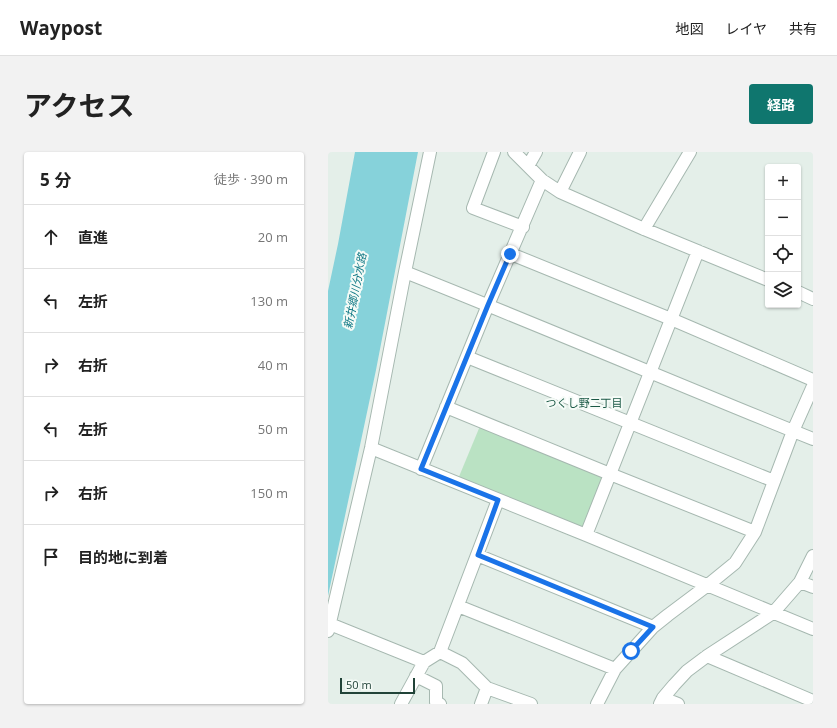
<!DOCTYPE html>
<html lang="ja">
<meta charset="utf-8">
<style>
:root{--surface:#fff;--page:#f2f2f2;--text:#222;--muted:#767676;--line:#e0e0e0;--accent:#0f766e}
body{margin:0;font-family:"Open Sans","Noto Sans JP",sans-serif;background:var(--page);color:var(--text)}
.controls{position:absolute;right:12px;top:12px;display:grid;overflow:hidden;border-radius:4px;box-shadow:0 1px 3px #0004}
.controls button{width:36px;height:36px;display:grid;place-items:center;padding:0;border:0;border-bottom:1px solid var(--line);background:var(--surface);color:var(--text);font:20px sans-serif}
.scale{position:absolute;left:12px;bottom:10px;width:75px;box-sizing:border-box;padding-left:4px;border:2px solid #214338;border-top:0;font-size:11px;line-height:14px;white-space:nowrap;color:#214338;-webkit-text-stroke:3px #f5fbf7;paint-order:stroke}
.stop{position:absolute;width:12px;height:12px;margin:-9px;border:3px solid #1a73e8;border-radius:50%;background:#fff}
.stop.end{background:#1a73e8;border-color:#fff;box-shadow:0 1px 4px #0008}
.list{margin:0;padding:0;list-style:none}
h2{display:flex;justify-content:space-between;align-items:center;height:52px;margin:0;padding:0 16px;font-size:17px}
h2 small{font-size:13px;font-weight:400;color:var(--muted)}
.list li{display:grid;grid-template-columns:26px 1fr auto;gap:12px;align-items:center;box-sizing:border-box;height:64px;padding:0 16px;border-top:1px solid var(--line)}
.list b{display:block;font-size:15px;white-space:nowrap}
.list em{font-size:13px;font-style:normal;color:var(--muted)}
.icon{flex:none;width:22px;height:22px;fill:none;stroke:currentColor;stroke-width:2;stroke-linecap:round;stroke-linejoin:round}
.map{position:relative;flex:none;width:485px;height:552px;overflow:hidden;border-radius:4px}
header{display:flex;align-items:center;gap:24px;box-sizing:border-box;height:56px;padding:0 20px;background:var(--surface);border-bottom:1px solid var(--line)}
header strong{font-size:19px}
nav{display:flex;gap:22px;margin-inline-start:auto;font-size:14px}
.intro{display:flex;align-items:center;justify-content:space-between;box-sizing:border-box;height:96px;padding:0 24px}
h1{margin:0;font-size:28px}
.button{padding:10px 18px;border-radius:4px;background:var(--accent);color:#fff;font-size:14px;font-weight:700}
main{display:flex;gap:24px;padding:0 24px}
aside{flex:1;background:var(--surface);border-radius:4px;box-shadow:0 1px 3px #0004}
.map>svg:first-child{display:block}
.green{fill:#bae2c3}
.water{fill:#86d2da}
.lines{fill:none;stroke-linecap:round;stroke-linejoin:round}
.minor-casing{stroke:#a6b8b0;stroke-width:14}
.minor{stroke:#fff;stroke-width:12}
.route{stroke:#1a73e8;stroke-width:5}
.labels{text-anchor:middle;stroke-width:4;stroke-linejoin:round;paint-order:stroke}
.water-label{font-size:11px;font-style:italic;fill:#137a86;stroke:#f5fbf7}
.neighbourhood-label{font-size:11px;fill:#1a5845;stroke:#f5fbf7}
</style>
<header>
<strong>Waypost</strong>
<nav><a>地図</a><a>レイヤ</a><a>共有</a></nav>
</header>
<div class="intro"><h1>アクセス</h1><a class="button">経路</a></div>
<main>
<aside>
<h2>5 分<small>徒歩 · 390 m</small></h2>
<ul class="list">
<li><svg class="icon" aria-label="ahead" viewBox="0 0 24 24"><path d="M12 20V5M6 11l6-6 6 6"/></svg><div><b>直進</b></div><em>20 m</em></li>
<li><svg class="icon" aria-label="left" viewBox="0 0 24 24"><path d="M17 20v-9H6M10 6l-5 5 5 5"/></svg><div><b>左折</b></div><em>130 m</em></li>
<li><svg class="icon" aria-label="right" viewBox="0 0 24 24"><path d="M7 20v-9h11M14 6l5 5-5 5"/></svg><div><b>右折</b></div><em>40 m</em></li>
<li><svg class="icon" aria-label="left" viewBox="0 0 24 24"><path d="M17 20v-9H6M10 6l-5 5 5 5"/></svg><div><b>左折</b></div><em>50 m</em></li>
<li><svg class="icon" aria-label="right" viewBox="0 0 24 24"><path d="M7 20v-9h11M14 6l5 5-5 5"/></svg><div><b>右折</b></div><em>150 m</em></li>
<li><svg class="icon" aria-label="arrive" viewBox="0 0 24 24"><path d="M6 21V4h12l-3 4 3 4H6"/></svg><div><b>目的地に到着</b></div></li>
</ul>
</aside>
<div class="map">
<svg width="485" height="552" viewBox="0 0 485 552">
<rect width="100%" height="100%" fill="#e4efe9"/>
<path class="green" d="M 152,274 L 276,325 L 255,378 L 130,327 Z"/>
<path class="water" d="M 27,0 L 90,0 L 48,218 L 0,444 L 0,139 L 10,92 Z"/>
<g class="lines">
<g class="minor-casing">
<path id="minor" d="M 166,0 L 145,56 L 195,75
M 186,0 L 214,28 L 232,40 L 316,77 L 440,128
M 200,14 L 208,0
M 232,40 L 252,0
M 316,77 L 362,0
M 183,102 L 343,167 L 485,228
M 77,120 C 213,174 349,232 485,287
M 470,140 L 485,147
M 139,205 L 446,329
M 118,255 L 282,322 L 427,380
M 43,296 L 258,383 L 485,477
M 93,317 L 160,153 L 214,28
M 258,383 L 370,99
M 149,403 L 325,475
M 472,430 L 485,435
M 130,454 L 287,517
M 2,472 L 96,510
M 0,479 L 43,296 L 77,120 L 102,0
M 112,500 L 134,511 L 159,536 L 203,552
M 379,504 L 485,549
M 88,524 L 108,534 L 108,550 L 112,552
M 335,546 L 350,552
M 73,552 L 96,510 L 112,500 L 170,348
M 153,552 L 159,536
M 269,552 L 287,517 L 325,475 L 340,463 L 380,433 L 407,411 L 427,380 L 465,279 L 485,234
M 332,552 L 335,546 L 346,533 L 359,519 L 379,504 L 445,461 L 472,430 L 485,404"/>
</g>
<use href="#minor" class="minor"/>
</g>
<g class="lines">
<path class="route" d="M 182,102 L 160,153 L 93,317 L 170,348 L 150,403 L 325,475 L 303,499"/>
</g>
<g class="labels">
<g class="water-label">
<text transform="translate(27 139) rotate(-79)" y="4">新井郷川分水路</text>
</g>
<g class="neighbourhood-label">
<text x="256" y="255">つくし野二丁目</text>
</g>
</g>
</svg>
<div class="controls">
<button>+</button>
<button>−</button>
<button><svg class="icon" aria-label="locate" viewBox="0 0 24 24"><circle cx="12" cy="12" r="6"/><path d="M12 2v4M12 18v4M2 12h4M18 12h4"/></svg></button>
<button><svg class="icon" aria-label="layers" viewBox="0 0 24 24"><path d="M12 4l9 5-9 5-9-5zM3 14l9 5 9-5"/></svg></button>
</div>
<div class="scale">50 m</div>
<div class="stop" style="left:303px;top:499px"></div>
<div class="stop end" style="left:182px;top:102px"></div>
</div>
</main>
